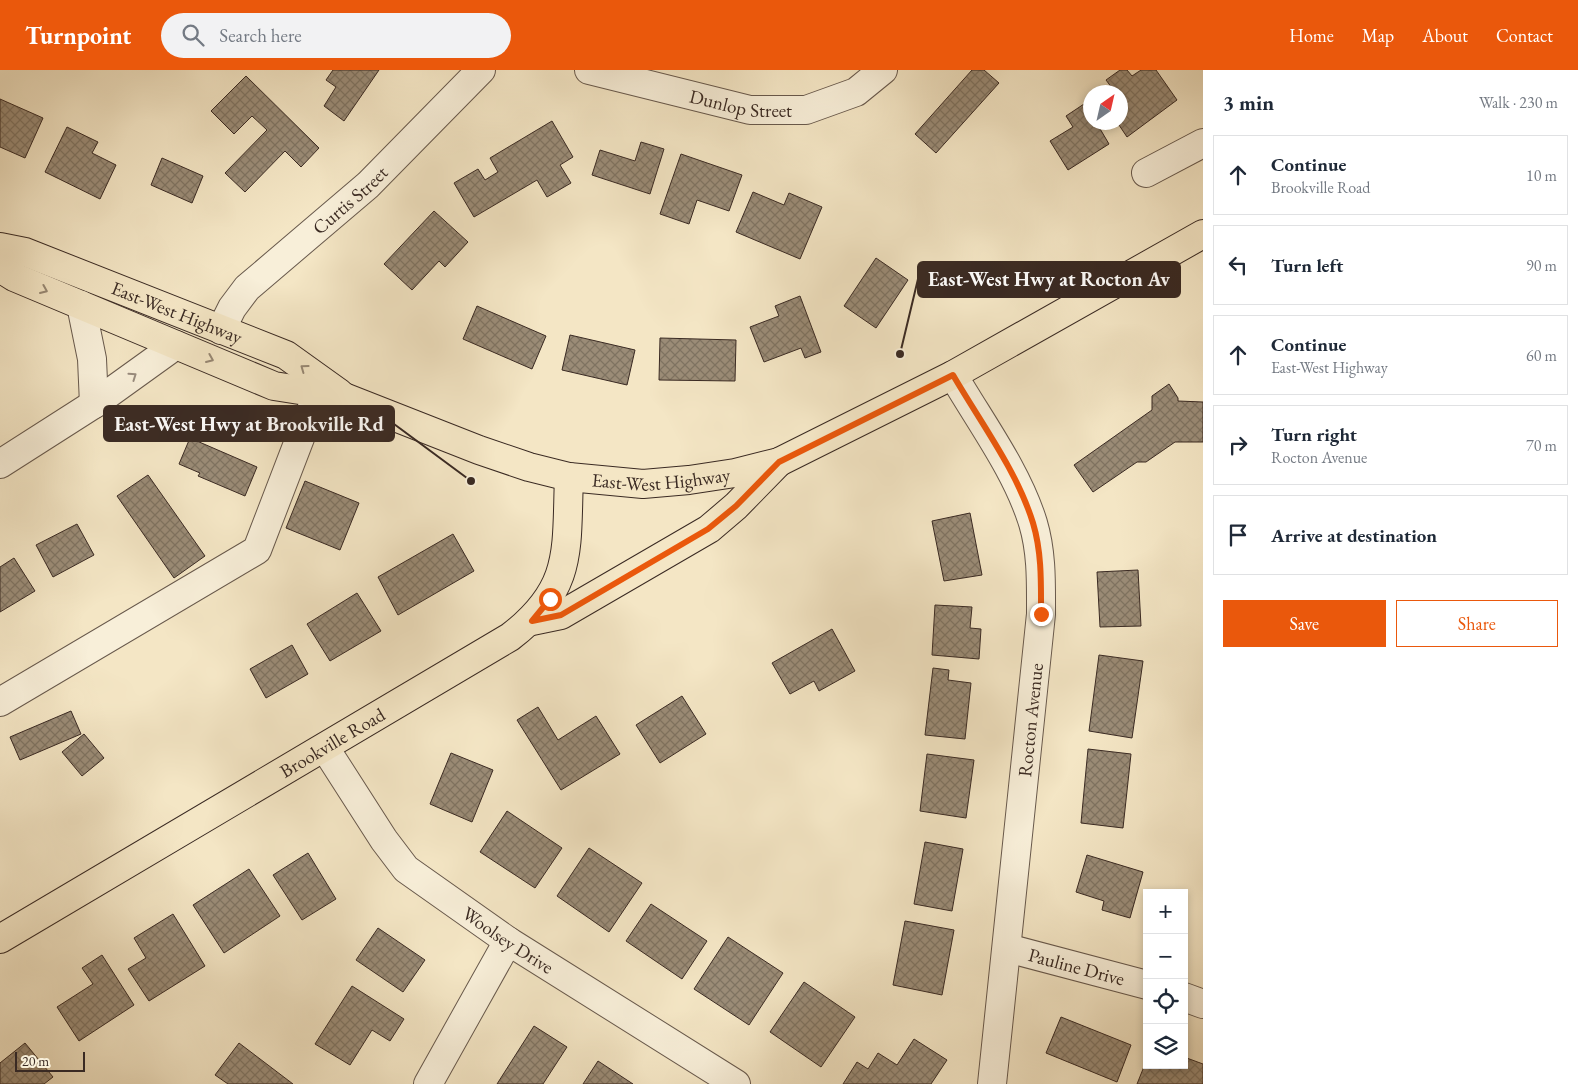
<!DOCTYPE html>
<meta charset="utf-8">
<style>
:root{--surface:#fff;--page:#f2f2f3;--text:#1f2937;--muted:#747a83;--line:#e0e1e3;--accent:#ea580c}
body{margin:0;font-family:"EB Garamond",serif;background:var(--page);color:var(--text)}
.controls{position:absolute;right:15px;bottom:15px;display:grid;overflow:hidden;border-radius:0px;box-shadow:0 2px 8px #0003}
.controls button{width:45px;height:45px;display:grid;place-items:center;padding:0;border:0;border-bottom:1px solid var(--line);background:var(--surface);color:var(--text);font:25px sans-serif}
.compass{position:absolute;left:1083px;top:15px;width:45px;height:45px;border-radius:50%;background:var(--surface);box-shadow:0 2px 8px #0003;rotate:34deg}
.scale{position:absolute;left:15px;bottom:12px;width:70px;box-sizing:border-box;padding-left:5px;border:2px solid #3a2a23;border-top:0;font-size:14px;line-height:18px;white-space:nowrap;color:#3a2a23;-webkit-text-stroke:4px #f8efd9;paint-order:stroke}
.stop{position:absolute;width:15px;height:15px;margin:-11px;border:4px solid #ea580c;border-radius:50%;background:#fff}
.stop.end{background:#ea580c;border-color:#fff;box-shadow:0 1px 5px #0008}
.list{margin:0;padding:0;list-style:none}
h2{display:flex;justify-content:space-between;align-items:center;height:65px;margin:0;padding:0 20px;font-size:21px}
h2 small{font-size:16px;font-weight:400;color:var(--muted)}
.list li{display:grid;grid-template-columns:32px 1fr auto;gap:15px;align-items:center;box-sizing:border-box;height:80px;margin:0 10px 10px;padding:0 10px;border:1px solid var(--line);border-radius:0px}
.list b{display:block;font-size:19px;white-space:nowrap}
.list p{margin:0;font-size:16px;white-space:nowrap;color:var(--muted)}
.list em{font-size:16px;font-style:normal;color:var(--muted)}
.actions{display:flex;gap:10px;padding:15px 20px}
.actions a{flex:1;padding:11px 0;border:1px solid var(--accent);border-radius:0px;text-align:center;font-size:18px;color:var(--accent)}
.actions .main{background:var(--accent);color:#fff}
.icon{flex:none;width:28px;height:28px;fill:none;stroke:currentColor;stroke-width:2;stroke-linecap:round;stroke-linejoin:round}
.map{position:relative;flex:none;width:1203px;height:1014px;overflow:hidden}
header{display:flex;align-items:center;gap:30px;box-sizing:border-box;height:70px;padding:0 25px;background:var(--accent);color:#fff}
header strong{font-size:24px}
nav{display:flex;gap:28px;margin-inline-start:auto;font-size:18px}
.search{width:350px;height:45px;background:var(--page);display:flex;align-items:center;gap:12px;box-sizing:border-box;padding:0 18px;border-radius:28px;color:var(--muted);font-size:19px}
main{display:flex}
aside{flex:1;background:var(--surface)}
.map>svg:first-child{display:block}
.building{fill:url(#building-cross-hatch);stroke:#3a2a23}
.lines{fill:none;stroke-linecap:round;stroke-linejoin:round}
.minor-casing{stroke:#68594c;stroke-width:30}
.major-casing{stroke:#3a2a23;stroke-width:30}
.minor{stroke:#f8efd9;stroke-width:28}
.major{stroke:#f4e6c5;stroke-width:28}
.oneway{stroke:#978874}
.oneway2{stroke:#998c7e}
.route{stroke:#ea580c;stroke-width:6}
.labels{text-anchor:middle;stroke-width:4.5;stroke-linejoin:round;paint-order:stroke}
.street-label{font-size:19px;fill:#3a2a23;stroke:#f8efd9}
.leader{fill:none;stroke:#3a2a23;stroke-width:2}
.callout-dot{fill:#3a2a23;stroke:#f8efd9;stroke-width:2}
.callout{fill:#3a2a23;stroke:#3a2a23;stroke-width:2}
.callout-label{font-size:20px;text-anchor:middle;font-weight:bold;fill:#fff}
</style>
<header>
<strong>Turnpoint</strong>
<div class="search"><svg class="icon" aria-label="search" viewBox="0 0 24 24"><circle cx="10" cy="10" r="6"/><path d="M15 15l6 6"/></svg>Search here</div>
<nav><a>Home</a><a>Map</a><a>About</a><a>Contact</a></nav>
</header>
<main>
<div class="map">
<svg width="1203" height="1014" viewBox="0 0 1203 1014">
<defs>
<pattern id="building-cross-hatch" width="8" height="8" patternUnits="userSpaceOnUse" patternTransform="scale(1.25)"><rect width="8" height="8" fill="#9b8c77"/><path d="M0 0l8 8M0 8l8-8" fill="none" stroke="#7f7361"/></pattern>
</defs>
<rect width="100%" height="100%" fill="#f4e6c5"/>
<filter id="stains"><feTurbulence type="fractalNoise" baseFrequency=".004" numOctaves="4"/><feColorMatrix values="0 0 0 0 .2 0 0 0 0 .09 0 0 0 0 .02 0 0 0 .5 -.17"/></filter>
<radialGradient id="worn" r=".72"><stop offset=".6" stop-color="#630" stop-opacity="0"/><stop offset="1" stop-color="#630" stop-opacity=".3"/></radialGradient>
<path class="building" d="M 333,0 L 379,0 L 344,51 L 324,36 L 336,17 L 326,10 Z
M 972,0 L 984,0 L 999,13 L 936,83 L 915,64 Z
M 1120,0 L 1127,0 L 1132,6 L 1141,0 L 1156,0 L 1177,30 L 1127,67 L 1117,52 L 1120,52 L 1120,22 L 1115,22 L 1106,10 Z
M 246,6 L 319,78 L 301,97 L 285,81 L 245,122 L 225,103 L 267,60 L 252,46 L 234,64 L 211,41 Z
M 0,29 L 43,48 L 25,88 L 0,77 Z
M 1084,34 L 1090,44 L 1090,52 L 1096,52 L 1109,74 L 1068,100 L 1050,71 L 1073,57 L 1066,46 Z
M 552,51 L 573,87 L 560,95 L 571,113 L 547,127 L 537,110 L 474,147 L 454,113 L 478,99 L 485,110 L 498,102 L 490,88 Z
M 67,57 L 98,72 L 92,83 L 116,95 L 100,129 L 45,102 Z
M 641,72 L 664,79 L 650,124 L 592,105 L 600,80 L 635,91 Z
M 681,84 L 742,105 L 729,141 L 697,130 L 689,154 L 660,144 Z
M 162,88 L 203,106 L 192,133 L 151,115 Z
M 753,122 L 784,135 L 789,123 L 822,137 L 800,189 L 736,162 Z
M 434,141 L 468,172 L 445,197 L 439,191 L 412,220 L 384,194 Z
M 876,188 L 908,210 L 876,258 L 844,236 Z
M 800,226 L 821,282 L 805,288 L 801,278 L 764,292 L 750,257 L 779,246 L 775,236 Z
M 477,236 L 546,266 L 532,299 L 463,269 Z
M 570,265 L 635,280 L 627,315 L 562,300 Z
M 660,268 L 736,270 L 735,311 L 659,310 Z
M 1169,314 L 1178,328 L 1178,331 L 1203,332 L 1203,372 L 1175,372 L 1146,392 L 1137,392 L 1093,422 L 1074,395 L 1152,340 L 1152,326 Z
M 190,368 L 257,397 L 245,426 L 198,406 L 200,403 L 179,394 Z
M 148,405 L 205,486 L 174,508 L 117,426 Z
M 305,411 L 359,433 L 340,480 L 286,458 Z
M 970,443 L 982,505 L 944,511 L 932,451 Z
M 77,454 L 94,485 L 53,507 L 36,475 Z
M 453,464 L 474,501 L 398,545 L 378,507 Z
M 14,488 L 35,521 L 0,542 L 0,497 Z
M 1138,500 L 1141,556 L 1100,557 L 1097,502 Z
M 357,523 L 381,561 L 330,591 L 307,554 Z
M 935,535 L 972,537 L 970,558 L 981,559 L 979,589 L 932,585 Z
M 832,559 L 855,601 L 819,621 L 814,611 L 790,624 L 772,593 Z
M 292,575 L 308,604 L 266,628 L 250,599 Z
M 1099,585 L 1143,591 L 1132,668 L 1089,661 Z
M 933,598 L 949,600 L 948,610 L 971,613 L 965,669 L 925,665 Z
M 682,626 L 706,664 L 660,693 L 636,655 Z
M 538,637 L 558,670 L 596,646 L 620,684 L 561,720 L 517,650 Z
M 71,641 L 81,664 L 20,690 L 10,667 Z
M 84,664 L 104,688 L 82,706 L 62,682 Z
M 1088,679 L 1131,684 L 1123,758 L 1081,753 Z
M 451,683 L 493,700 L 472,752 L 430,734 Z
M 927,684 L 974,690 L 966,748 L 920,741 Z
M 507,741 L 562,778 L 535,818 L 480,782 Z
M 925,772 L 963,779 L 952,841 L 914,834 Z
M 589,778 L 642,813 L 609,862 L 557,826 Z
M 308,783 L 336,829 L 302,850 L 273,805 Z
M 1087,785 L 1143,802 L 1130,848 L 1102,840 L 1104,831 L 1076,822 Z
M 249,799 L 280,846 L 224,883 L 193,835 Z
M 651,834 L 707,871 L 682,909 L 626,871 Z
M 173,844 L 205,896 L 149,931 L 128,899 L 146,888 L 134,868 Z
M 905,851 L 954,860 L 942,925 L 893,915 Z
M 378,858 L 425,890 L 403,922 L 356,890 Z
M 728,867 L 783,903 L 749,955 L 694,919 Z
M 102,885 L 134,935 L 79,971 L 57,937 L 93,914 L 82,898 Z
M 804,912 L 855,947 L 821,997 L 770,962 Z
M 352,916 L 404,949 L 390,971 L 372,960 L 350,995 L 315,974 Z
M 1061,947 L 1131,975 L 1117,1012 L 1046,983 Z
M 534,956 L 567,977 L 543,1014 L 497,1014 Z
M 914,969 L 947,990 L 931,1014 L 843,1014 L 857,992 L 868,999 L 878,983 L 897,995 Z
M 25,973 L 53,1007 L 44,1014 L 0,1014 L 0,993 Z
M 239,973 L 293,1014 L 228,1014 L 215,1005 Z
M 1184,987 L 1203,994 L 1203,1014 L 1137,1014 L 1147,989 L 1147,995 L 1184,995 Z
M 598,991 L 633,1014 L 583,1014 Z"/>
<g class="lines">
<g class="minor-casing">
<g id="minor">
<path id="s1" d="M 589,0 L 750,40 L 806,40 L 856,22 L 883,0"/>
<path d="M 1146,103 L 1203,73"/>
<path d="M 81,235 L 92,289 L 94,334"/>
<path id="s2" d="M 221,260 L 232,238 L 247,218 L 368,115 L 481,0"/>
<path d="M 953,305 C 981,353 1017,401 1033,453 C 1042,483 1041,514 1041,544 L 992,1014"/>
<path d="M 0,394 L 94,334 L 176,275"/>
<path d="M 0,632 L 257,480 L 310,342 L 344,327"/>
<path id="s3" d="M 325,678 L 384,770 L 406,799 L 508,871 L 736,1014"/>
<path id="s4" d="M 1007,878 L 1147,915"/>
<path d="M 1184,927 L 1203,934"/>
<path d="M 428,1014 L 508,871"/>
</g>
</g>
<g class="major-casing">
<g id="major">
<path id="s5" d="M 0,177 L 25,182 L 286,285 L 339,323"/>
<path id="s6" d="M 0,198 L 14,207 L 274,316 L 344,327 L 479,380 L 529,397 L 569,407 L 643,414 L 689,410 L 735,403 L 779,392 L 953,305 L 1203,164"/>
<path d="M 532,551 L 561,545 L 709,459 L 736,436 L 779,392"/>
<path id="s7" d="M 0,869 L 510,567 C 574,518 566,480 569,407"/>
</g>
</g>
<use href="#minor" class="minor"/>
<use href="#major" class="major"/>
</g>
<defs><path id="oneway-chevron" d="M-2-3.5L2.5 0L-2 3.5" fill="none" stroke-width="1.6" stroke-linecap="round" stroke-linejoin="round" transform="scale(1.25)"/></defs>
<g class="oneway">
<use href="#oneway-chevron" transform="translate(44 220) rotate(23)"/>
<use href="#oneway-chevron" transform="translate(210 289) rotate(23)"/>
<use href="#oneway-chevron" transform="translate(304 298) rotate(-144)"/>
</g>
<use class="oneway2" href="#oneway-chevron" transform="translate(133 306) rotate(-35)"/>
<g class="lines">
<path class="route" d="M 550,529 L 532,551 L 561,545 L 708,459 L 736,436 L 779,392 L 953,305 C 981,353 1017,401 1033,453 C 1042,483 1041,514 1041,544"/>
</g>
<g class="labels">
<g class="street-label">
<text dy="7" stroke="none"><textPath href="#s1" startOffset="156">Dunlop Street</textPath></text>
<text dy="7" stroke="none"><textPath href="#s2" startOffset="185">Curtis Street</textPath></text>
<text dy="7" stroke="none"><textPath href="#s5" startOffset="189">East-West Highway</textPath></text>
<text dy="7" stroke="none"><textPath href="#s6" startOffset="701">East-West Highway</textPath></text>
<text transform="translate(1030 650) rotate(-84)" y="7">Rocton Avenue</text>
<text dy="7" stroke="none"><textPath href="#s7" startOffset="386">Brookville Road</textPath></text>
<text dy="7" stroke="none"><textPath href="#s3" startOffset="270">Woolsey Drive</textPath></text>
<text dy="7" stroke="none"><textPath href="#s4" startOffset="72">Pauline Drive</textPath></text>
</g>
</g>
<path class="leader" d="M900 284L918 209M471 411L394 354"/>
<g class="callout-dot">
<circle cx="900" cy="284" r="5"/>
<circle cx="471" cy="411" r="5"/>
</g>
<g class="callout">
<rect x="918" y="192" width="262" height="35" rx="5"/>
<rect x="104" y="336" width="290" height="35" rx="5"/>
</g>
<g class="callout-label">
<text x="1049" y="216">East-West Hwy at Rocton Av</text>
<text x="249" y="361">East-West Hwy at Brookville Rd</text>
</g>
<rect width="100%" height="100%" filter="url(#stains)"/>
<rect width="100%" height="100%" fill="url(#worn)"/>
</svg>
<div class="controls">
<button>+</button>
<button>−</button>
<button><svg class="icon" aria-label="locate" viewBox="0 0 24 24"><circle cx="12" cy="12" r="6"/><path d="M12 2v4M12 18v4M2 12h4M18 12h4"/></svg></button>
<button><svg class="icon" aria-label="layers" viewBox="0 0 24 24"><path d="M12 4l9 5-9 5-9-5zM3 14l9 5 9-5"/></svg></button>
</div>
<svg class="compass" viewBox="-18 -18 36 36"><path d="M0-13l5 13h-10z" fill="#e53935"/><path d="M0 13l5-13h-10z" fill="#747a83"/></svg>
<div class="scale">20 m</div>
<div class="stop" style="left:550px;top:529px"></div>
<div class="stop end" style="left:1041px;top:544px"></div>
</div>
<aside>
<h2>3 min<small>Walk · 230 m</small></h2>
<ul class="list">
<li><svg class="icon" aria-label="ahead" viewBox="0 0 24 24"><path d="M12 20V5M6 11l6-6 6 6"/></svg><div><b>Continue</b><p>Brookville Road</p></div><em>10 m</em></li>
<li><svg class="icon" aria-label="left" viewBox="0 0 24 24"><path d="M17 20v-9H6M10 6l-5 5 5 5"/></svg><div><b>Turn left</b></div><em>90 m</em></li>
<li><svg class="icon" aria-label="ahead" viewBox="0 0 24 24"><path d="M12 20V5M6 11l6-6 6 6"/></svg><div><b>Continue</b><p>East-West Highway</p></div><em>60 m</em></li>
<li><svg class="icon" aria-label="right" viewBox="0 0 24 24"><path d="M7 20v-9h11M14 6l5 5-5 5"/></svg><div><b>Turn right</b><p>Rocton Avenue</p></div><em>70 m</em></li>
<li><svg class="icon" aria-label="arrive" viewBox="0 0 24 24"><path d="M6 21V4h12l-3 4 3 4H6"/></svg><div><b>Arrive at destination</b></div></li>
</ul>
<div class="actions"><a class="main">Save</a><a>Share</a></div>
</aside>
</main>
